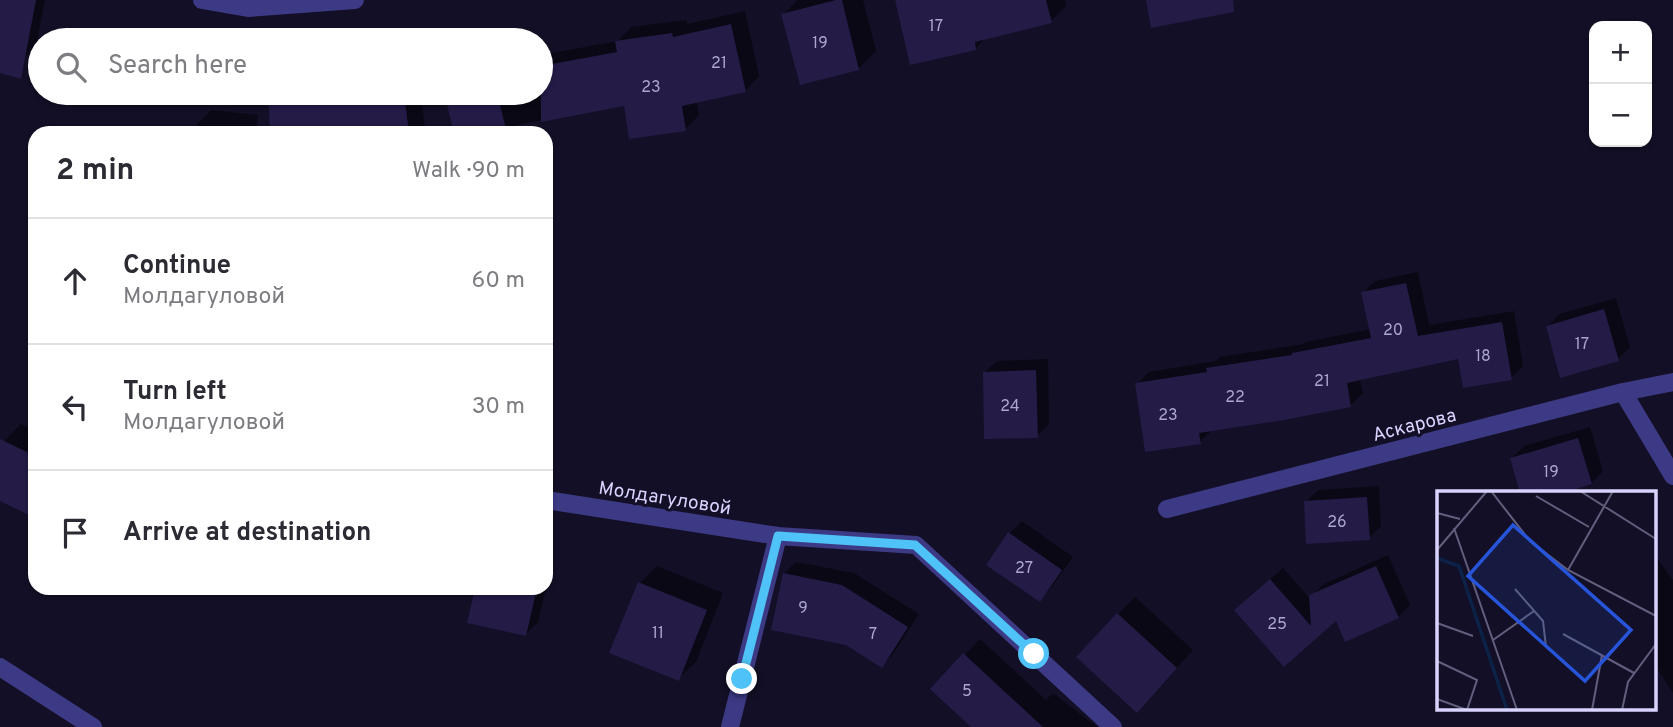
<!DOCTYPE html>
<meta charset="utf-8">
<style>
:root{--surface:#fff;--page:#f2f2f3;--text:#2b2b33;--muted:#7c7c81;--line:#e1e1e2}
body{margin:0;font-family:Overpass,sans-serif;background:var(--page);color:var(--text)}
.controls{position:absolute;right:21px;top:21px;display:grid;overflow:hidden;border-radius:14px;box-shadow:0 2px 5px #0004}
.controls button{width:63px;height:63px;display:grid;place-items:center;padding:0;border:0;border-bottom:2px solid var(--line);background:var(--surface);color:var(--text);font:35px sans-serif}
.stop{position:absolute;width:21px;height:21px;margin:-16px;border:5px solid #4fc3f7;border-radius:50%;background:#fff}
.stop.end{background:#4fc3f7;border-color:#fff;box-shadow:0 2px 7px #0008}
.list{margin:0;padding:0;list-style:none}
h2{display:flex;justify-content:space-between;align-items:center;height:91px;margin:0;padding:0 28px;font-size:30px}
h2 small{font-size:23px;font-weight:400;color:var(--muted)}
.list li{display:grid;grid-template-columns:46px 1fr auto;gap:21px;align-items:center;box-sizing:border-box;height:126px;padding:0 28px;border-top:2px solid var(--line)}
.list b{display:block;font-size:26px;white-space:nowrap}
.list p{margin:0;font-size:23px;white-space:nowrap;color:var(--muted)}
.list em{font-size:23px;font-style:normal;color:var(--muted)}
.icon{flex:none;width:38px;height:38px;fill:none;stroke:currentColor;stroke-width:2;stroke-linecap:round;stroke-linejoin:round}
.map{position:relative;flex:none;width:1673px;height:727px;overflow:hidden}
.search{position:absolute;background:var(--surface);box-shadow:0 2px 5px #0004;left:28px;top:28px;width:525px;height:77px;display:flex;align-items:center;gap:18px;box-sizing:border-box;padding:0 24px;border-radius:38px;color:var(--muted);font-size:26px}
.panel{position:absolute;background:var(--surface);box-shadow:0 2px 5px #0004;left:28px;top:126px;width:525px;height:469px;border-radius:21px}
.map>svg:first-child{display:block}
.shadow{fill:#0007}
.building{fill:#241b47}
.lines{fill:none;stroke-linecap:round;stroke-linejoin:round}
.minor{stroke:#3d3a85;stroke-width:18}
.route{stroke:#4fc3f7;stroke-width:9}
.labels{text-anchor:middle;stroke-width:6;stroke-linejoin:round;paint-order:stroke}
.number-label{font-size:16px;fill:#aca6d1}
.street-label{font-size:19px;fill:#d9d4ff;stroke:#130f26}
.inset-river{fill:none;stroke:#0c2248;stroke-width:3.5}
.inset-road{fill:none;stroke:#625e7d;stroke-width:2}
.view{fill:#2655da;fill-opacity:0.15;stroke:#2655da;stroke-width:3.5}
.inset-edge{fill:none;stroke:#d9d4ff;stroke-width:3.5}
</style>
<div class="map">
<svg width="1673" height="727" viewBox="0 0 1673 727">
<rect width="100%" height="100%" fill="#130f26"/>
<path class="shadow" d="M 0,0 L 45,0 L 36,46 L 24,58 L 0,54 Z
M 798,0 L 863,0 L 876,51 L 859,68 L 783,15 Z
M 896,0 L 1065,0 L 1066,6 L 1051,21 L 986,37 L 976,48 Z
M 745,11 L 759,76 L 745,91 L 697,101 L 699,115 L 685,129 L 626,104 L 517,125 L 509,133 L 455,133 L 446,93 L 541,93 L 541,55 L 618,41 L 631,27 L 686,20 L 687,24 Z
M 93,28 L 141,37 L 141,40 L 81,40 Z
M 78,93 L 132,93 L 120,104 Z
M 269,93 L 421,93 L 425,129 L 421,133 L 272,133 Z
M 211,110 L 258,115 L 256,133 L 193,133 L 194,128 Z
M 1418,272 L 1429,325 L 1514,311 L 1523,366 L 1511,378 L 1459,357 L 1360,379 L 1363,393 L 1351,405 L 1212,430 L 1200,442 L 1137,384 L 1149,372 L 1216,361 L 1220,357 L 1304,344 L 1306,342 L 1371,329 L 1363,293 L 1375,281 Z
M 1616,298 L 1630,347 L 1618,359 L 1548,326 L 1560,314 Z
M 1048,359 L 1049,424 L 1037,436 L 984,373 L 997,361 Z
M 21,424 L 35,430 L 35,516 L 0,499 L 0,449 L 4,441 Z
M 1590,427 L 1603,471 L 1591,483 L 1512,458 L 1524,446 Z
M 1379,486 L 1381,526 L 1369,538 L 1306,502 L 1318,490 Z
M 1022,521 L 1073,557 L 1051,588 L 1040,600 L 1010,533 Z
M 1388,555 L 1410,605 L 1398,617 L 1337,618 L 1285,664 L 1248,598 L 1283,568 L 1312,601 L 1311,596 L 1324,584 Z
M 546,558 L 552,560 L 546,587 Z
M 1657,558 L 1673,580 L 1673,693 L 1657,668 L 1654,670 L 1654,560 Z
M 796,562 L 854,573 L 919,614 L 893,654 L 881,666 L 784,574 Z
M 657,566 L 723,593 L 696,662 L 678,679 L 640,583 Z
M 477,588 L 546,588 L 538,622 L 526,634 Z
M 1135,597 L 1193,650 L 1154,693 L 1118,614 Z
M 980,639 L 1046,700 L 1053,693 L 1097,727 L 974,727 L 933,689 Z"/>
<path class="building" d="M 0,0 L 36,0 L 21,79 L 0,73 Z
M 836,0 L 842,0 L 859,70 L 800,85 L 781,14 Z
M 895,0 L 1046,0 L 1052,23 L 975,42 L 976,50 L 910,65 Z
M 1146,0 L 1233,0 L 1234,12 L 1151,28 Z
M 731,24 L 746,92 L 682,106 L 686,131 L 629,139 L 624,106 L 541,122 L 541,66 L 617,52 L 615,41 L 672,33 L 673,37 Z
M 268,93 L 404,93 L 409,133 L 270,133 Z
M 444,93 L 497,93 L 507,133 L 454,133 Z
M 1406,283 L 1418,336 L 1502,322 L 1512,380 L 1463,388 L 1458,359 L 1347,383 L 1351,407 L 1284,420 L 1199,433 L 1201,444 L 1145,452 L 1135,383 L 1207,372 L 1206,368 L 1292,355 L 1292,353 L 1371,338 L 1361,292 Z
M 1604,309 L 1619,361 L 1560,378 L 1546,326 Z
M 1036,370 L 1038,438 L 984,439 L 983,372 Z
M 1578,438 L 1592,484 L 1563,493 L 1520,493 L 1510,458 Z
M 0,439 L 35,456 L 35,518 L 0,501 Z
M 1367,497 L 1370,540 L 1306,544 L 1304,501 Z
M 1008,532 L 1062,570 L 1040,602 L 986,565 Z
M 1376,566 L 1399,618 L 1345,642 L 1336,621 L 1284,667 L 1234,610 L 1270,579 L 1311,626 L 1309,595 Z
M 783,573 L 842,585 L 908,627 L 882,668 L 846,645 L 771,630 Z
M 638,582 L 707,610 L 679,681 L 609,653 Z
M 475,588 L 537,588 L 526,636 L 467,623 Z
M 1117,613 L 1177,668 L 1137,713 L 1076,657 Z
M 963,653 L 1043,727 L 971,727 L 930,689 Z"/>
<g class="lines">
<path class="minor" d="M 202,0 L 248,8 L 355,0
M 1623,392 L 1673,476
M 546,500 L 778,536 L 916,545 L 1113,727
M 1167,509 L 1623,392 L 1673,382
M 0,667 L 93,727
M 730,727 L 778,536"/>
</g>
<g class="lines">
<path class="route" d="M 742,679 L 778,536 L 915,545 L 1034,654"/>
</g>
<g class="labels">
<g class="number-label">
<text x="936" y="31">17</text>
<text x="820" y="48">19</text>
<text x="719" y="68">21</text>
<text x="651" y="92">23</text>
<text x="1393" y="335">20</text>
<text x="1582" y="349">17</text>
<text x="1483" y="361">18</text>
<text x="1322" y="386">21</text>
<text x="1235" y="402">22</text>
<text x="1010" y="411">24</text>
<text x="1168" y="420">23</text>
<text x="1551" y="477">19</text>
<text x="1337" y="527">26</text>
<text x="1024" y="573">27</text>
<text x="803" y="613">9</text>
<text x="1277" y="629">25</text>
<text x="658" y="638">11</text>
<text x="873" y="639">7</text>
<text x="967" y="696">5</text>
</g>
<g class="street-label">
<text transform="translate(1414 424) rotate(-14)" y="7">Аскарова</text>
<text transform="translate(665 497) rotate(9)" y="7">Молдагуловой</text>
</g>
</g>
<g transform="translate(1437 491)">
<rect width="219" height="219" fill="#130f26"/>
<path class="inset-river" d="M 0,67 L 22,75 L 70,219"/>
<path class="inset-road" d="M 54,0 L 93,50 L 131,79 L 219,125M 143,0 L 219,48M 99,5 L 152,36M 0,22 L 23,28M 17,37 L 80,219M 0,59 L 50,0M 131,79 L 176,0M 78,98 L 106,130 L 109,156M 0,132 L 36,145M 126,143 L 197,182M 56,149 L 97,120M 0,170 L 40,189 L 30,219 L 0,208M 155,219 L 165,164M 185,219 L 191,191 L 219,153"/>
<path class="view" d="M 76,34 L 194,139 L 148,190 L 31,85 Z"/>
<rect width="219" height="219" class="inset-edge"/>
</g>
</svg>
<div class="controls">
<button>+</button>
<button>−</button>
</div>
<div class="stop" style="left:1034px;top:654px"></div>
<div class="stop end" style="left:742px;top:679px"></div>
<div class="search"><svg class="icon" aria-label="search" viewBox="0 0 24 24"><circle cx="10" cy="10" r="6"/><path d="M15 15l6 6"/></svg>Search here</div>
<section class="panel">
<h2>2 min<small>Walk · 90 m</small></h2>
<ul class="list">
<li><svg class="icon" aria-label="ahead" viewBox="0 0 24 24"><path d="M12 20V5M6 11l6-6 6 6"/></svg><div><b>Continue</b><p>Молдагуловой</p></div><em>60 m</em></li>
<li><svg class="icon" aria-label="left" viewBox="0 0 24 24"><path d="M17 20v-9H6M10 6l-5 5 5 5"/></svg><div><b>Turn left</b><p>Молдагуловой</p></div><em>30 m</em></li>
<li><svg class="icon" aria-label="arrive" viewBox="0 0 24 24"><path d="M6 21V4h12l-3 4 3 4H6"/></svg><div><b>Arrive at destination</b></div></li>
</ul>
</section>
</div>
